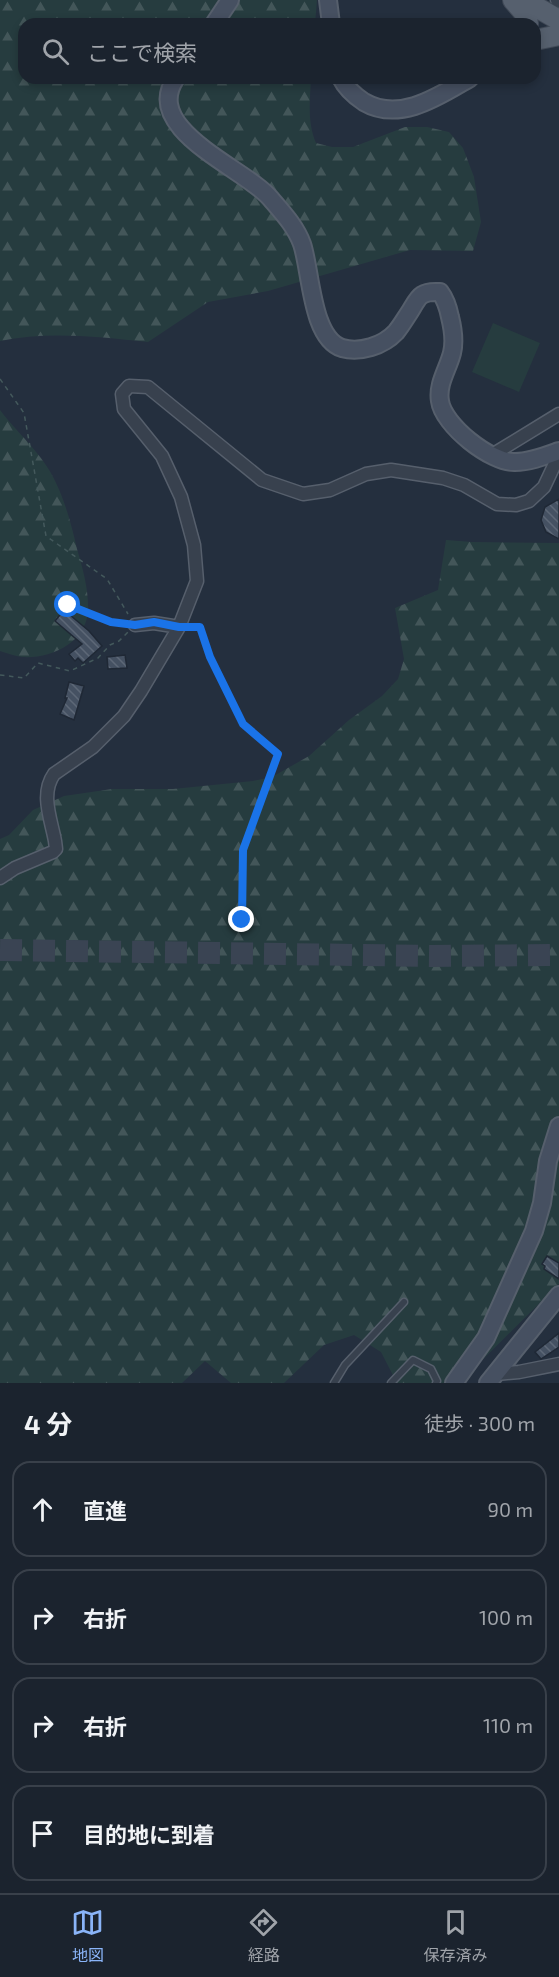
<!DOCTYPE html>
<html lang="ja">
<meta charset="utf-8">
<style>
:root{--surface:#1b232e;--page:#242b36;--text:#f1f3f6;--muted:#a0a4aa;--line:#39404a;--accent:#8ab4f8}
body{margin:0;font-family:"Exo 2","Noto Sans JP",sans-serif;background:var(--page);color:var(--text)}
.stop{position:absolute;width:18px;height:18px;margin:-14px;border:4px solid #1a73e8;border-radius:50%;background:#fff}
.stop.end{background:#1a73e8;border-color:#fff;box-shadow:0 2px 6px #0008}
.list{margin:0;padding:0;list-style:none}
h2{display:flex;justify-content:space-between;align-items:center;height:78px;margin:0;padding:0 24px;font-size:26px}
h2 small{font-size:20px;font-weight:400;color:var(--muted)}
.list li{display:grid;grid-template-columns:39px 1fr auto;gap:18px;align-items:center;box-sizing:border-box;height:96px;margin:0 12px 12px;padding:0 12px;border:2px solid var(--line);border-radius:18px}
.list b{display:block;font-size:22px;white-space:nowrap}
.list em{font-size:20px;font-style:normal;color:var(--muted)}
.icon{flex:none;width:33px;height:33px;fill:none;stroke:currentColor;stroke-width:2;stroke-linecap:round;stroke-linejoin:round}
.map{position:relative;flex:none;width:559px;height:1383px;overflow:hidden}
.search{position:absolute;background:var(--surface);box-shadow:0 3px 9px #0003;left:18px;right:18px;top:18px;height:66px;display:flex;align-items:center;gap:15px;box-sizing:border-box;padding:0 21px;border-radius:18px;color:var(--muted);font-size:22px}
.sheet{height:510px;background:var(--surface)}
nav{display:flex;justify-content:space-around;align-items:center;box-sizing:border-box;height:84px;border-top:2px solid var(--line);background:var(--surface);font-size:16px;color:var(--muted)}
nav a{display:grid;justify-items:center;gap:3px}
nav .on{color:var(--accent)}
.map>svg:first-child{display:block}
.forest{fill:url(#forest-firs)}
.pitch{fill:#263c3f}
.building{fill:url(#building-back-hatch);stroke:#1f2835;stroke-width:1.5}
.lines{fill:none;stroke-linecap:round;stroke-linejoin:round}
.highway-tunnel{stroke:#3a4453;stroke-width:22;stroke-dasharray:22 11;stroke-linecap:butt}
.lane-casing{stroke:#565f6c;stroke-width:9}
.street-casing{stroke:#565f6c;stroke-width:15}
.secondary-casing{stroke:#565f6c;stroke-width:20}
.primary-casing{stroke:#414a57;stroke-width:22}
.path{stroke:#44595c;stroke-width:1.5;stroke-dasharray:4.5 4.5;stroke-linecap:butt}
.lane{stroke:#38414e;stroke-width:6}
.street{stroke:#38414e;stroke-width:12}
.secondary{stroke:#465061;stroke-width:16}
.primary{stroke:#56606e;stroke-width:20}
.route{stroke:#1a73e8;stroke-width:8}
</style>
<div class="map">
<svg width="559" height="1383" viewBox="0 0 559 1383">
<defs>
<pattern id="forest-firs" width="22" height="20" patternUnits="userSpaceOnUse" patternTransform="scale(1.5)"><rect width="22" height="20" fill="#263c3f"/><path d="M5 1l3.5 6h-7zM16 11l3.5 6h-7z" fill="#435659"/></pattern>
<pattern id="building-back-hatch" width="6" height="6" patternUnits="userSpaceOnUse" patternTransform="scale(1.5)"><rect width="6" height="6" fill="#455162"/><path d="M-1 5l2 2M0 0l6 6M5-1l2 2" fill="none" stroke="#5d6877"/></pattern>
</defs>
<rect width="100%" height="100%" fill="#242f3e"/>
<path class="forest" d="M 0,0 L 317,0 L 315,24 L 24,24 L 24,78 L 311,78 C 310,101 307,122 316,143 L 332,147 L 353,147 L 405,127 L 427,127 L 449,132 L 463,148 L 474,177 L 481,222 L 473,251 L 410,250 L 268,291 L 208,302 L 148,342 C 99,337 48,331 0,341 Z
M 0,410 C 18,434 44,455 56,483 C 66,504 72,527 77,549 C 83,569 89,591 88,612 C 85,643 51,659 22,657 C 15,656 7,653 0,651 Z
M 446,540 L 472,542 L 559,543 L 559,1284 L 459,1383 L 397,1383 L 381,1352 L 354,1335 L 324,1345 L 284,1383 L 231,1383 L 205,1361 L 182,1383 L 0,1383 L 0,839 L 9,835 L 33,810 L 64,796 L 112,789 L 173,789 L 253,781 L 272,777 L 309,756 L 349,720 L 382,696 L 398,679 L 404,659 L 395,608 L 438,590 Z"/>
<path class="pitch" d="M 493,323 L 540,343 L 519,392 L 472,372 Z"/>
<path class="building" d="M 559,499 L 559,539 L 546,532 L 541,520 L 545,507 Z
M 64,610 L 89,631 L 102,646 L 83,663 L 78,658 L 75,661 L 69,654 L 82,644 L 55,621 Z
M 125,655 L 127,668 L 108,669 L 107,657 Z
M 69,682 L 84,686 L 74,720 L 60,714 L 67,698 L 65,698 Z
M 547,1256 L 559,1263 L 559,1279 L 544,1269 L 545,1266 L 542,1264 Z
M 559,1333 L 559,1347 L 541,1359 L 535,1352 Z"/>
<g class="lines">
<path class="highway-tunnel" d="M 0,950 L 430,956 L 559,955"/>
<g class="lane-casing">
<path id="lane" d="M 334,1383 L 345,1365 L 404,1302
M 391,1383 L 413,1360 L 431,1369 L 437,1381 L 436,1383"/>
</g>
<g class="street-casing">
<path id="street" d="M 557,0 L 559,1
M 492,455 L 559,414
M 135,625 L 154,623 L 179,627
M 0,878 L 15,868 L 53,852 L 56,849 L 55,841 C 51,819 40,794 54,774 L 93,747 L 124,716 L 141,691 L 179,627 L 197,581 L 194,545 L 181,497 L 162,456 L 124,409 L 122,394 L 129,386 L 148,387 L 262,480 L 303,494 L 330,490 L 366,474 L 391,470 L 443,478 L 464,485 L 497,504 L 516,505 L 529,501 L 544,487 L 559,455
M 497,1374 L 519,1372 L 559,1364"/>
</g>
<g class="secondary-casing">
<path id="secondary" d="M 328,0 L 331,24
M 214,24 L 230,0
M 176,78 C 140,130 247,169 271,199 C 283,213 296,227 302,244 C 311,270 311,338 342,348 C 360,353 383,346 396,332 C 401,326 405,319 409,313 C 413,307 417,298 422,295 C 428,291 434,292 440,292 C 446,300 448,307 450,317 C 453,329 455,341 452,353 C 448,369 437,384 440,401 C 443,425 491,463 515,462 C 530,462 545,456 559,451
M 341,78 C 346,88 355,96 364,102 C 400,123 439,96 470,78
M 454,1383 L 486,1338 L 534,1231 L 542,1203 L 548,1161 L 559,1126
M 488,1383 L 559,1295"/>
</g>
<g class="primary-casing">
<path id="primary" d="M 513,0 L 526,15 L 528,24
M 524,0 L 559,20
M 535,40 L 559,35"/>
</g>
<path class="path" d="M 0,379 L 24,413 L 46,536 L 107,579 L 128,614
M 56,610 L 68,605 L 111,622 L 125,624
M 192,627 L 200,628 L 210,657 L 244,724 L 278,754 L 243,851 L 242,920
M 0,675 L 24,678 L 38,663 L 70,671 L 98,658 L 110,645 L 119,641 L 128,632"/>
<use href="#lane" class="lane"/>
<use href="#street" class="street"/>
<use href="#secondary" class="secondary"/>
<use href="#primary" class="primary"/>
</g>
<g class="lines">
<path class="route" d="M 68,605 L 111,622 L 135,625 L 154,622 L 179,627 L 200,627 L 210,657 L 243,724 L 278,754 L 243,850 L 242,920"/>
</g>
</svg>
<div class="stop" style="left:68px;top:605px"></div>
<div class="stop end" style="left:242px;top:920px"></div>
<div class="search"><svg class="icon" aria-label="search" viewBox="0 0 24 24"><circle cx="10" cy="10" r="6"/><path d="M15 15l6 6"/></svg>ここで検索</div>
</div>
<section class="sheet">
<h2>4 分<small>徒歩 · 300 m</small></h2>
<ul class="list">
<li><svg class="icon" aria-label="ahead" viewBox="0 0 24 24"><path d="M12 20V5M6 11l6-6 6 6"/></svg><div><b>直進</b></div><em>90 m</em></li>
<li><svg class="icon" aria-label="right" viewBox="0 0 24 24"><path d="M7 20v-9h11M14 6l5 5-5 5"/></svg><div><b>右折</b></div><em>100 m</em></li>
<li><svg class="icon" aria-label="right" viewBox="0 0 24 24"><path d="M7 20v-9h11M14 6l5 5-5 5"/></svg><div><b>右折</b></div><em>110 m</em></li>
<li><svg class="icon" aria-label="arrive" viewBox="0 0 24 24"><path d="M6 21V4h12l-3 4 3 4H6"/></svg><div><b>目的地に到着</b></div></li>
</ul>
</section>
<nav>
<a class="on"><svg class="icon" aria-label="map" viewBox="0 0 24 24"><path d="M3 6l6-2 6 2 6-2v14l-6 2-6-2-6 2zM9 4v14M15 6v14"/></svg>地図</a>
<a><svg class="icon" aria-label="directions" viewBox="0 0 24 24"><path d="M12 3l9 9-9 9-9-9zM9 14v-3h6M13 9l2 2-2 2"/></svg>経路</a>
<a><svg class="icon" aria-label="saved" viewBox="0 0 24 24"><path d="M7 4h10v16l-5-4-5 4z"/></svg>保存済み</a>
</nav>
